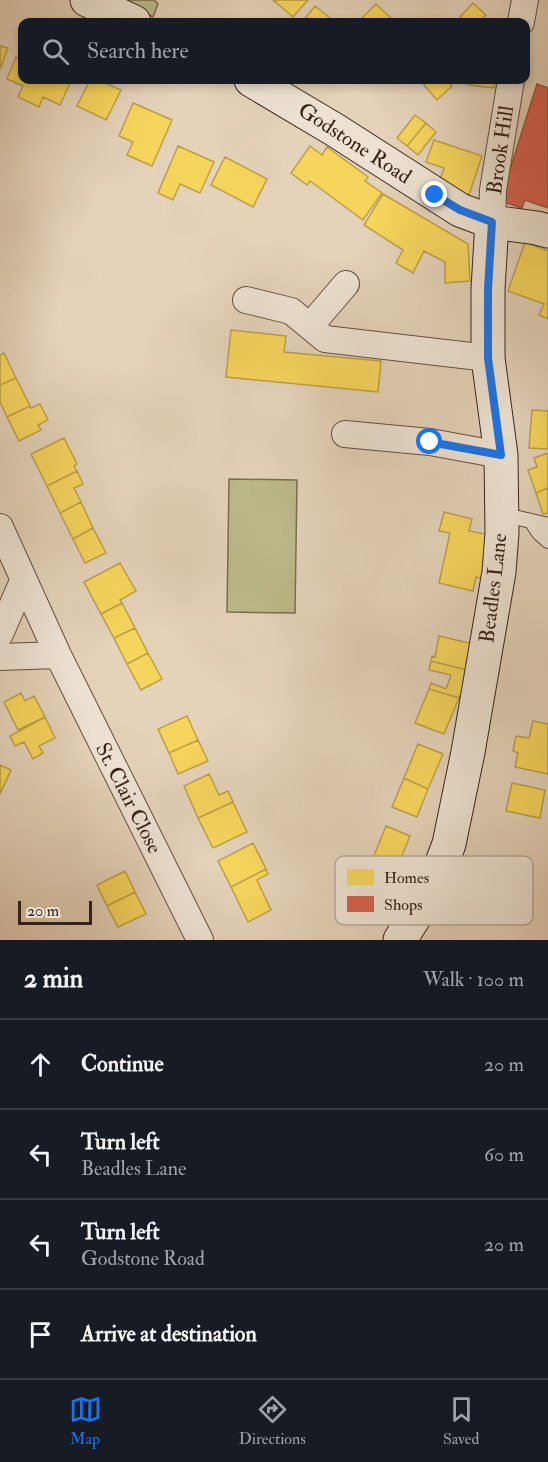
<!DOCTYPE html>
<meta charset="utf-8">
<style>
:root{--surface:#171b24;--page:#242831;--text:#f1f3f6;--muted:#9ea1a6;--line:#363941;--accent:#1a73e8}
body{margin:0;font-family:"IM FELL Double Pica",serif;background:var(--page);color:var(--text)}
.scale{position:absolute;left:18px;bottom:15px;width:74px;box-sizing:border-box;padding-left:6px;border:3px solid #362319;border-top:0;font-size:16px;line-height:21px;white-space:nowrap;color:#362319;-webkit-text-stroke:4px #ede2d2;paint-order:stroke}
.stop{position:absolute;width:18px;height:18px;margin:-14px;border:4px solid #1a73e8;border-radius:50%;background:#fff}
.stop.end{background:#1a73e8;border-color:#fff;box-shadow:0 2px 6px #0008}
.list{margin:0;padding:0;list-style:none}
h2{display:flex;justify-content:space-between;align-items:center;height:78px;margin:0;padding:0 24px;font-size:26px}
h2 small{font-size:20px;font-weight:400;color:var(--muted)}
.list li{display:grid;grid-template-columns:39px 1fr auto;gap:18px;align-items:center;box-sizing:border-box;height:90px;padding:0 24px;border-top:2px solid var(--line)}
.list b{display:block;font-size:22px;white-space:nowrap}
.list p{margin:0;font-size:20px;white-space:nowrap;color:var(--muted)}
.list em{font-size:20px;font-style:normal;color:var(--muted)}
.icon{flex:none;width:33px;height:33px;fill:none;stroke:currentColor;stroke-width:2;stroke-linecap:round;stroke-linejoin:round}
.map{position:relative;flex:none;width:548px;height:940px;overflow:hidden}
.search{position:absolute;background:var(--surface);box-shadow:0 3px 9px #0003;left:18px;right:18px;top:18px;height:66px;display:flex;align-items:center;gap:15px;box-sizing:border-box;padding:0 21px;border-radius:12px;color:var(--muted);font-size:22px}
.sheet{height:438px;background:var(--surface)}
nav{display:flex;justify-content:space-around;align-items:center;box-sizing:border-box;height:84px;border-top:2px solid var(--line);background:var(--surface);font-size:16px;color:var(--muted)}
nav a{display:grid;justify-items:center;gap:3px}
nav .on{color:var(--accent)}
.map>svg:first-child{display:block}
.green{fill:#bcb98a;stroke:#796e52;stroke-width:1.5}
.homes{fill:#f6d55c;stroke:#bca048;stroke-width:1.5}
.shops{fill:#d6604d;stroke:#a64e3d;stroke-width:1.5}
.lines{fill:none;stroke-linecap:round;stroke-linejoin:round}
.lane-casing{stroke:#624f41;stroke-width:16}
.street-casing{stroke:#624f41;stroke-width:28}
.secondary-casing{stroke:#362319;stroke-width:35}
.lane{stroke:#ede2d2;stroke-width:14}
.street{stroke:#ede2d2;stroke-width:26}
.secondary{stroke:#ede2d2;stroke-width:33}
.route{stroke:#1a73e8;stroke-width:8}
.labels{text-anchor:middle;stroke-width:6;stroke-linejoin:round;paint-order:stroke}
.street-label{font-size:21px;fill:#362319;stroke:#ede2d2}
.key{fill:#ede2d2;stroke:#b6a99a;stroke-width:1.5}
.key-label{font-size:16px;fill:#362319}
</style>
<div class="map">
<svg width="548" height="940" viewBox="0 0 548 940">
<rect width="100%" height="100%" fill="#e4d2b9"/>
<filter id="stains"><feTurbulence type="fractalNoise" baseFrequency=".00333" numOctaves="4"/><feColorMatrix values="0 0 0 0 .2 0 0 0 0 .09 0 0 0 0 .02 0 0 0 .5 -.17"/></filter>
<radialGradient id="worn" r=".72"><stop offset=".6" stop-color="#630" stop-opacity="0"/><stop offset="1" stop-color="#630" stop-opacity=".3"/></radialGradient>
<path class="green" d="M 111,0 L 154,0 L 158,4 L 153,17 L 124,2 Z
M 229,479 L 297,480 L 295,613 L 227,612 Z"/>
<path class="homes" d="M 273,0 L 308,0 L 293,17 Z
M 473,3 L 486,15 L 479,22 L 466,22 L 460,17 Z
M 376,4 L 395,22 L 358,22 Z
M 315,6 L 335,22 L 302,22 Z
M 0,46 L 8,48 L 0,69 Z
M 16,57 L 22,60 L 22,80 L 63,80 L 70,83 L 60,105 L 43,97 L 39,107 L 18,97 L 23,86 L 7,79 Z
M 90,80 L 98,80 L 121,90 L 106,120 L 77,106 Z
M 430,80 L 446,80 L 452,86 L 437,100 L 424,85 Z
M 470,80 L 495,80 L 494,88 L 469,85 Z
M 133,103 L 172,120 L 152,166 L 127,155 L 133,142 L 119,136 Z
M 415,115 L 426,123 L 407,146 L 397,138 Z
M 426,123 L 436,132 L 418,155 L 407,146 Z
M 434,140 L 482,156 L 469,195 L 438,185 L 444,168 L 426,162 Z
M 178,146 L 214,162 L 200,193 L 180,184 L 173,200 L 158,193 Z
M 310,146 L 322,155 L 327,147 L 368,177 L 365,181 L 382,193 L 363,220 L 310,181 L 307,185 L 291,173 Z
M 225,157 L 267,179 L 253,207 L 211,185 Z
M 383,194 L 468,244 L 470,281 L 445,283 L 445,262 L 424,251 L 413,273 L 396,263 L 403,250 L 364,225 Z
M 525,242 L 548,251 L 548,319 L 539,315 L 544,304 L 508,291 Z
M 231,330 L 286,336 L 284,352 L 381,361 L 378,392 L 226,377 Z
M 4,353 L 16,378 L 0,385 L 0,355 Z
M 16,378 L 30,406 L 7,417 L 0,402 L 0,385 Z
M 40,404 L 48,420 L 38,425 L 41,430 L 19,441 L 7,417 L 30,406 L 31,408 Z
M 532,410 L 548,411 L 548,449 L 529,448 Z
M 64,438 L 77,464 L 74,466 L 77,471 L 47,486 L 31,454 Z
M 548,453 L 548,488 L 536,493 L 528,470 L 537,467 L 534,458 Z
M 77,471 L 83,484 L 74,488 L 81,502 L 60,513 L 47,486 Z
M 548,488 L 548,513 L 543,514 L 536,493 Z
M 81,502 L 93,528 L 73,539 L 60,513 Z
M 444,512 L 472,519 L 469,531 L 491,535 L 482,579 L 476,577 L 473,591 L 439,583 L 450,533 L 439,531 Z
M 93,528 L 106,553 L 85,563 L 73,539 Z
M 120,563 L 136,591 L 120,600 L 122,603 L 101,614 L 84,582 Z
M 122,603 L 135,628 L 114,638 L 101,614 Z
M 135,628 L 148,653 L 127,664 L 114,638 Z
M 439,636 L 478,645 L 471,671 L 431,661 L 432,656 L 435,657 Z
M 148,653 L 162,679 L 141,690 L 127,664 Z
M 431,661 L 471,671 L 464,698 L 459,696 L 459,698 L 429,689 L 431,683 L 446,689 L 451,675 L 429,670 Z
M 429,689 L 459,698 L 444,734 L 415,723 Z
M 21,693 L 25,701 L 34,696 L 45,717 L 18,730 L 4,702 Z
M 187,716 L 198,740 L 169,753 L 158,729 Z
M 45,717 L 55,738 L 39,746 L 43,753 L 33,759 L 24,742 L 15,746 L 10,736 Z
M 533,721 L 548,724 L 548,774 L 515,767 L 518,753 L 513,751 L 516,736 L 529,738 Z
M 198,740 L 208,761 L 178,774 L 169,753 Z
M 418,744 L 443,754 L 428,789 L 404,778 Z
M 0,765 L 11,770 L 0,794 Z
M 209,774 L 219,795 L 228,791 L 233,802 L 198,818 L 184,786 Z
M 404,778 L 428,789 L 417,817 L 392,807 Z
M 512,783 L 545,790 L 540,818 L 506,811 Z
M 233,802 L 247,832 L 213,848 L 198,818 Z
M 386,826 L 410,836 L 397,868 L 373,858 Z
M 253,843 L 266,869 L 231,887 L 218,861 Z
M 266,869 L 268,874 L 257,880 L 271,910 L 248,922 L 231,887 Z
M 125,871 L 135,892 L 107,906 L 97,885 Z
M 135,892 L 146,914 L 118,927 L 107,906 Z"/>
<path class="shops" d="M 537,84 L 548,88 L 548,208 L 525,200 L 522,208 L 500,201 Z"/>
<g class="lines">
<g class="lane-casing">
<path id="lane" d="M 501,514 L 548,525
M 531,521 L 539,533 L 548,541"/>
</g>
<g class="street-casing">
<path id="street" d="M 521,22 L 525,0
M 492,222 L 493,190 L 511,80
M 246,300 L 291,311 L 325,339 L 488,358
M 310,326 L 346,284
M 345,434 L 430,442 L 501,455
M 0,527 L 58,655 L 200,940
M 0,634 L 23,581
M 0,657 L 58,655"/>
</g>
<g class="secondary-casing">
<path id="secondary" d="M 87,0 L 134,22
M 251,80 L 335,130 L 460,210 L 492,222 L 537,228 L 548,231
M 400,940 L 432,889 L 449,844 L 468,752 L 499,572 L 502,533 L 501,455 L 488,358 L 488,289 L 492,222"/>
</g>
<use href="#lane" class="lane"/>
<use href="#street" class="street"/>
<use href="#secondary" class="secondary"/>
</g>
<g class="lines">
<path class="route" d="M 430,442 L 501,455 L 488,358 L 488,289 L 492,222 L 460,210 L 435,195"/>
</g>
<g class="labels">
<g class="street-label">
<text transform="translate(355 143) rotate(33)" y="7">Godstone Road</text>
<text transform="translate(500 150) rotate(-82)" y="7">Brook Hill</text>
<text transform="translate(493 588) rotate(-83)" y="7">Beadles Lane</text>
<text transform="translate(129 798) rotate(63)" y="7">St. Clair Close</text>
</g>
</g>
<rect x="335" y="856" width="198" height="69" rx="9" class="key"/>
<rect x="347" y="869" width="27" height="16" fill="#f6d55c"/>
<rect x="347" y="896" width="27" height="16" fill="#d6604d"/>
<g class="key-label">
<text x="384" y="883">Homes</text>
<text x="384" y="910">Shops</text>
</g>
<rect width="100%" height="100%" filter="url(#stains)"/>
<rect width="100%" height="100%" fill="url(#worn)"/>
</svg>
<div class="scale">20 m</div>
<div class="stop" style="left:430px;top:442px"></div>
<div class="stop end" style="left:435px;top:195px"></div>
<div class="search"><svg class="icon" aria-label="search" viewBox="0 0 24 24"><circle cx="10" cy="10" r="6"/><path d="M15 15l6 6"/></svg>Search here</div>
</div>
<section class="sheet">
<h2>2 min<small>Walk · 100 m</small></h2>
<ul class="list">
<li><svg class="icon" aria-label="ahead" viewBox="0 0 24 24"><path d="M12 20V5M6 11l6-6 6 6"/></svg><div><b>Continue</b></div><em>20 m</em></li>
<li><svg class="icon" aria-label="left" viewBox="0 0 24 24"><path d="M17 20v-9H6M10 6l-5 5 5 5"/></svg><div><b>Turn left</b><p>Beadles Lane</p></div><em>60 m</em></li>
<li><svg class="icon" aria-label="left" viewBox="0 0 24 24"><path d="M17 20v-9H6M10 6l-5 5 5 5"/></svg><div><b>Turn left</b><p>Godstone Road</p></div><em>20 m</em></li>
<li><svg class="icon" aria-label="arrive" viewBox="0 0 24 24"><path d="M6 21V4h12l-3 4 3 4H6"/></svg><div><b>Arrive at destination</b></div></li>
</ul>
</section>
<nav>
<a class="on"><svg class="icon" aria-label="map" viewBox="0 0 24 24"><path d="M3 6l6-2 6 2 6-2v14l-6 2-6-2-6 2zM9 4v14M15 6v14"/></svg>Map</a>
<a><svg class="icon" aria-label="directions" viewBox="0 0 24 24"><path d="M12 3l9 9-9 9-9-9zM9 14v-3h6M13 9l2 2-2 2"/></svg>Directions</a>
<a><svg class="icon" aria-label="saved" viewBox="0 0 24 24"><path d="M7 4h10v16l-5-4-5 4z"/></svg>Saved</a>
</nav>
